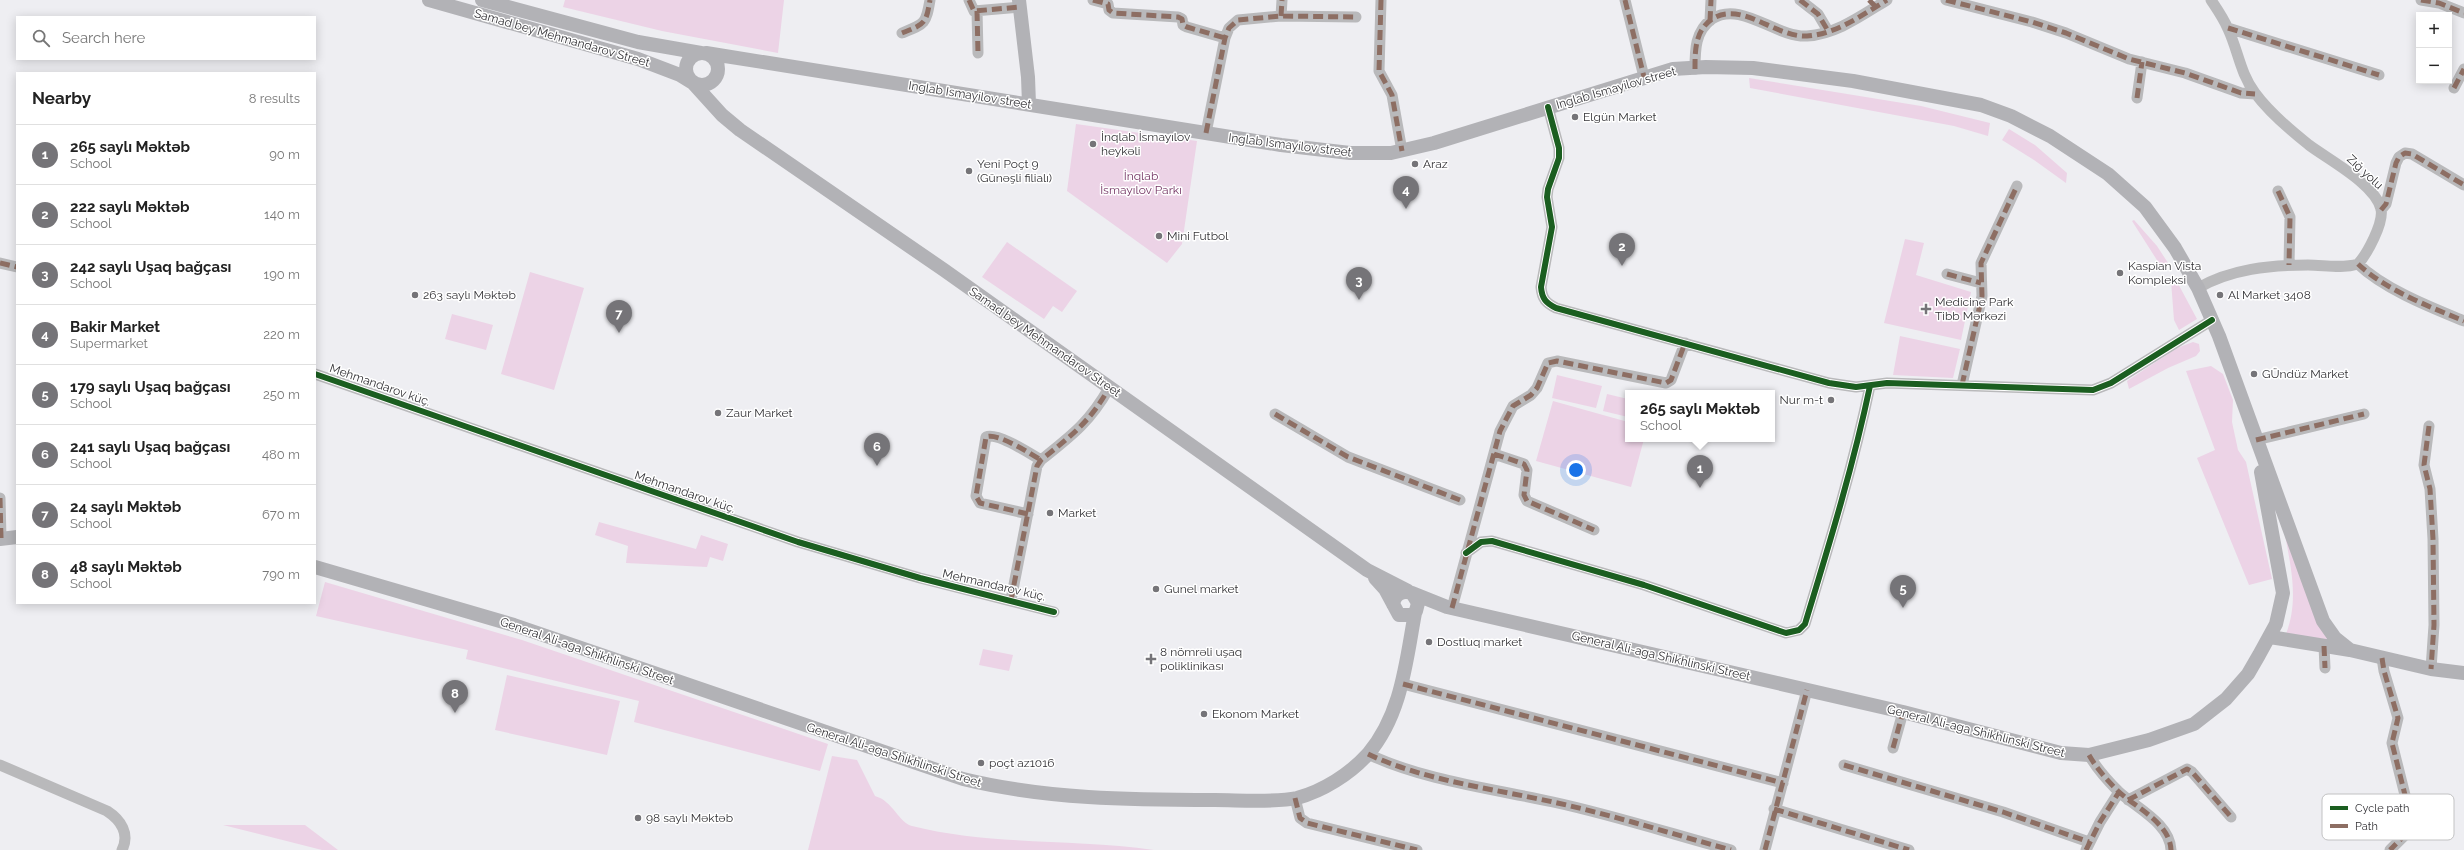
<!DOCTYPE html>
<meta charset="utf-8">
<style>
:root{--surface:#fff;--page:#f6f6f6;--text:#222;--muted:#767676;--line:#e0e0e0;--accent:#757478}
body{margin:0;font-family:Raleway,sans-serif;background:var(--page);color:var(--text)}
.controls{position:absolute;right:12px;top:12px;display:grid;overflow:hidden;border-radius:0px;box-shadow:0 2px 10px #0003}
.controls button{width:36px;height:36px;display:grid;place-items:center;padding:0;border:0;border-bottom:1px solid var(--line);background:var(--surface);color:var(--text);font:20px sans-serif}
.you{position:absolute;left:1576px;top:470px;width:14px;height:14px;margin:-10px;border:3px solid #fff;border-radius:50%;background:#1a73e8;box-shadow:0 0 0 6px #1a73e833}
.badge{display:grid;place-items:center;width:26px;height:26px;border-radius:50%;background:var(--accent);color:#fff;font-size:13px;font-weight:700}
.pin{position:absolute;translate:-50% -33px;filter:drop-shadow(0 1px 2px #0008)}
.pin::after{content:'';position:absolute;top:21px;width:14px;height:12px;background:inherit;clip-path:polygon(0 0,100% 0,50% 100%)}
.popup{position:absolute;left:1625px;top:390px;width:150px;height:52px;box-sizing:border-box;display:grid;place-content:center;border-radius:0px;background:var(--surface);filter:drop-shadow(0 1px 3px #0005);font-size:13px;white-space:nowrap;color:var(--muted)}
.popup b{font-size:15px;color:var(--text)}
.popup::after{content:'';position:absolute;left:50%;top:100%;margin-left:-8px;border:8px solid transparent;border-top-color:var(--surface)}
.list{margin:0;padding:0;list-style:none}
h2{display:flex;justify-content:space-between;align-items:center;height:52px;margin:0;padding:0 16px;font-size:17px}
h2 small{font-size:13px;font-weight:400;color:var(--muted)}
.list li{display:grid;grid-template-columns:26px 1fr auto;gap:12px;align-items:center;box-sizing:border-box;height:60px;padding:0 16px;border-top:1px solid var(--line)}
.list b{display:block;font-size:15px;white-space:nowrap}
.list p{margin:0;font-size:13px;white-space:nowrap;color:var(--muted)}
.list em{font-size:13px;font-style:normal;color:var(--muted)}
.icon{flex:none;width:22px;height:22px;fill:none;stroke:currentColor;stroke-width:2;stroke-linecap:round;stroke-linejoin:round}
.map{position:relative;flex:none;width:2464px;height:850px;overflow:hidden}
.search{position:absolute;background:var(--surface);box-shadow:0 2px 10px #0003;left:16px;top:16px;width:300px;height:44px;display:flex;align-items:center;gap:10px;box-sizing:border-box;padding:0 14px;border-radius:0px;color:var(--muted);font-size:15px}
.panel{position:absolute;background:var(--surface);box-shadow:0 2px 10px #0003;left:16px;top:72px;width:300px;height:532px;border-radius:0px}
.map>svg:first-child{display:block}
.green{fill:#ecd3e6}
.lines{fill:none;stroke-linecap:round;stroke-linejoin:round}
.minor{stroke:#b9b9bb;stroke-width:11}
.major{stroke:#b2b2b6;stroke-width:14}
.quiet{stroke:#8d6e63;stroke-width:5;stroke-dasharray:10 5;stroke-linecap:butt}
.cycleway-casing{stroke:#fff;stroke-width:8}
.cycleway{stroke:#1b5e20;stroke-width:6}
.poi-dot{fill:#757478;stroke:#fff;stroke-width:1.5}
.labels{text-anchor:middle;stroke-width:3;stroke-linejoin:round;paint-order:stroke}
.street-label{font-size:12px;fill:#343337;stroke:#fff}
.poi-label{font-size:12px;fill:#343337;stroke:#fff;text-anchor:start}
.park-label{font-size:12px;fill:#743564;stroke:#fff}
.key{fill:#fff;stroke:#c2c2c3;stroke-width:1}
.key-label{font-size:11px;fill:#343337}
</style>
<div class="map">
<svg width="2464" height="850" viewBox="0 0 2464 850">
<rect width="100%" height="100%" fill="#eeeef2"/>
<path class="green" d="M 565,0 L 784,0 L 778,53 L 662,31 L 563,7 Z
M 1749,78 L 1921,106 L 1990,123 L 1988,136 L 1954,126 L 1750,88 Z
M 1076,124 L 1197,141 L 1182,244 L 1167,263 L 1067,191 Z
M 2009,129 L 2035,145 L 2067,173 L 2066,183 L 2034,160 L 2002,140 Z
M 2134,220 L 2157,246 L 2170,266 L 2162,268 L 2132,221 Z
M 1905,239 L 1924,243 L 1916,275 L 1971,292 L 1961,340 L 1884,323 Z
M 1007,242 L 1077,291 L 1062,312 L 1053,306 L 1044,319 L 982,277 Z
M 530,272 L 584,288 L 554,390 L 501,374 Z
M 2175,278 L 2197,319 L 2179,330 L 2174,320 L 2171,281 Z
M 452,314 L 493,325 L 486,350 L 445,339 Z
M 1900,336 L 1960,349 L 1953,378 L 1893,375 Z
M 2193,342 L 2199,344 L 2200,351 L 2196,356 L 2168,368 L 2129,389 L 2127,381 L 2177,348 Z
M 2211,366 L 2223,374 L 2233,400 L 2232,422 L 2238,450 L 2246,462 L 2272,579 L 2249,585 L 2197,458 L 2215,450 L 2186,371 Z
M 1557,375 L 1602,386 L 1596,408 L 1552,398 Z
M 1607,394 L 1628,399 L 1628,417 L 1603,411 Z
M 1553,401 L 1628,422 L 1628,439 L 1644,439 L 1631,487 L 1536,461 Z
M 2282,518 L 2331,640 L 2286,634 C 2301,595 2288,557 2282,518 Z
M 599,522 L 696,549 L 701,535 L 728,544 L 723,561 L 710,557 L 707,567 L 626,563 L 628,546 L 595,535 Z
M 325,582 L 522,640 L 828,744 L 820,771 L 634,722 L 639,701 L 466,659 L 468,650 L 316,616 Z
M 983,649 L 1013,655 L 1009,671 L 979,665 Z
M 507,675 L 620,701 L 607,755 L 495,730 Z
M 832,756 L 857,760 L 875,796 C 893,801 899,823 912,826 C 991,846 1073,838 1154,850 L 808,850 Z
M 223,825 L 305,825 L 338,850 L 322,850 Z"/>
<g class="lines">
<path class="minor" d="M 969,0 L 974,11 L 1020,7
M 1093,0 L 1108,4 L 1109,10 L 1113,13 L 1178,17 L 1182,19 L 1183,25 L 1187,27 L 1225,38
M 1381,0 L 1379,71 L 1392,95 L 1402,151
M 1625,0 L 1644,77
M 1800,0 L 1818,14 L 1828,31
M 1946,0 L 2032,22 L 2066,33 L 2129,59 L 2185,73 L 2241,93 L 2255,94
M 2421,0 L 2439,3 L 2464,13
M 977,11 L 978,53
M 1281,16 L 1282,0
M 1710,21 L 1711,0
M 2228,28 L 2379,75
M 902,33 C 925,24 926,24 930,0
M 1695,69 C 1695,50 1695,31 1712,19 C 1741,0 1776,38 1807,36 C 1837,34 1862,15 1887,0
M 2454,88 L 2464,69
M 2137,98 L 2142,62
M 1548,107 L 1559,148 L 1559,158 L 1548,189 L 1547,197 L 1552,227 L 1541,287 C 1542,299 1546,303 1556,308 L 1829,383 L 1856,387 L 1887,383 L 2093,390 L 2111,383 L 2212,320
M 1206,133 L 1225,38 L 1229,28 L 1238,20 L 1281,16 L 1356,17
M 2278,191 L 2290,217 L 2289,265
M 2381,210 L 2386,204 L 2396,163 L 2399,157 L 2405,153 L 2412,154 L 2464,185
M 0,263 L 17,267
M 2358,264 C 2384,289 2430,307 2464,321
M 1947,274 L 1981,283
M 2198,288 C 2231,269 2270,265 2308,265 C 2324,265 2342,269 2358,264 C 2367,254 2384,223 2381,209 C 2375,184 2329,160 2309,145 C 2290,130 2269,112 2255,93 C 2240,73 2238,50 2228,29 C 2224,19 2217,9 2211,0
M 315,374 L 798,542 L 920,578 L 1054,612
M 1962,385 L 1982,296 L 1981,263 L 2017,186
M 1275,414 L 1348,457 L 1460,500
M 2429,426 L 2424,465 L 2430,489 L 2433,539 L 2434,625 L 2431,669
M 2256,440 L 2364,414
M 1494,454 L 1524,464 L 1527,470 L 1524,495 L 1527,501 L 1594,530
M 0,498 L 1,538
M 1028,514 L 980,503 L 976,496 L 986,437 C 997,432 1029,453 1041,460
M 1466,553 L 1481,542 L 1492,541 L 1644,585 L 1786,633 L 1799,630 L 1805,624 C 1829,545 1853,467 1870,386
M 1011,600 L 1037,466 L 1041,460 C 1071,436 1090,422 1109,388
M 1452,608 L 1500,431 L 1513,406 L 1531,395 L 1537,388 L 1548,363 L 1557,361 L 1666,383 L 1671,380 L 1685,343
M 2324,646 L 2325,668
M 2382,658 L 2384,671 L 2398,718 L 2392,743 L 2410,815 L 2404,836 L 2390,850
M 1403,684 L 1783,783
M 1893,748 L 1903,712
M 1368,754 C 1422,780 1494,789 1553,802 C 1613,815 1672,834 1731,850
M 2089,755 C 2097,769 2107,780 2118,791 C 2136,808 2170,823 2171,850
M 0,765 L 107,811 C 121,820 130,834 122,850
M 1844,765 L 2003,812 L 2089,842
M 1295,798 L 1300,818 L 1307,823 L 1417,850
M 2128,800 L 2187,769 L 2192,772 L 2231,817
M 1774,809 L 1909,850
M 1765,850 L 1807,690
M 2086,850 L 2100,822 L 2119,792"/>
<path class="major" d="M 429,0 L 638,59 L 680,75 L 693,83 L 722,115 L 740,130 L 944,270 L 1367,570 L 1408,591
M 482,0 L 638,42 L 701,53
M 1019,0 L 1028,77 L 1029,104
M686 69a16 16 0 1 1 32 0a16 16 0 1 1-32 0Z
M 706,53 L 1281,145 L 1350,153 L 1391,153 L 1434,143 L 1673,69 L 1706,67 L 1753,68 L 1853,81 L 1981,105 L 2011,116 L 2050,136 L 2108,174 L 2145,207 L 2175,248 L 2198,288 L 2219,336 L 2323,621 L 2335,638 L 2350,650
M 0,539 L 17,537
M 315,567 L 514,625 L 963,779 C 1046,799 1130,800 1215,800 C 1238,800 1275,803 1297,798 C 1323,791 1350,774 1368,754 C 1402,714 1406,661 1415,613
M 1375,578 L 1385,589 L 1399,615 L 1412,615 L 1416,611 L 1418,603 L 1412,593 C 1402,590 1395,594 1393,604
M 1412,593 L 1447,607 L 1903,712 L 2061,753 L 2089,755 L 2149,740 L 2194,724 L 2226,699 L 2248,674 L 2259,655 L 2276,624 L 2283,593 L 2261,472
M 2270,637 L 2350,650 L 2431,669 L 2464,673"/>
<path class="quiet" d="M 969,0 L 974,11 L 1020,7
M 1093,0 L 1108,4 L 1109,10 L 1113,13 L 1178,17 L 1182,19 L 1183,25 L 1187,27 L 1225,38
M 1381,0 L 1379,71 L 1392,95 L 1402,151
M 1625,0 L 1644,77
M 1800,0 L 1818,14 L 1828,31
M 1869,0 L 1876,7
M 1946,0 L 2032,22 L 2066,33 L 2129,59 L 2185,73 L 2241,93 L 2255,94
M 2421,0 L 2439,3 L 2464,13
M 977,11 L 978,53
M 1281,16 L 1282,0
M 1710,21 L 1711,0
M 2228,28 L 2379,75
M 902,33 C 925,24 926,24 930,0
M 1695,69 C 1695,50 1695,31 1712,19 C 1741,0 1776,38 1807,36 C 1837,34 1862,15 1887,0
M 2454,88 L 2464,69
M 2137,98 L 2142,62
M 1206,133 L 1225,38 L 1229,28 L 1238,20 L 1281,16 L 1356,17
M 2278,191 L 2290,217 L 2289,265
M 2381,210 L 2386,204 L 2396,163 L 2399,157 L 2405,153 L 2412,154 L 2464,185
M 0,263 L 17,267
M 2358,264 C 2384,289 2430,307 2464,321
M 1947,274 L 1981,283
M 1962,385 L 1982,296 L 1981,263 L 2017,186
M 1275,414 L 1348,457 L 1460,500
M 2429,426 L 2424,465 L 2430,489 L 2433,539 L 2434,625 L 2431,669
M 2256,440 L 2364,414
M 1494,454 L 1524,464 L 1527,470 L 1524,495 L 1527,501 L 1594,530
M 0,498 L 1,538
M 1028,514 L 980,503 L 976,496 L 986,437 C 997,432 1029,453 1041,460
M 1011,600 L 1037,466 L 1041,460 C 1071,436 1090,422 1109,388
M 1452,608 L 1500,431 L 1513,406 L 1531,395 L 1537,388 L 1548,363 L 1557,361 L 1666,383 L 1671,380 L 1685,343
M 2324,646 L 2325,668
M 2382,658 L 2384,671 L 2398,718 L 2392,743 L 2410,815 L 2404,836 L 2390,850
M 1403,684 L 1783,783
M 1893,748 L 1903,712
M 1368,754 C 1422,780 1494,789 1553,802 C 1613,815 1672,834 1731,850
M 2089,755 C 2097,769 2107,780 2118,791 C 2136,808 2170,823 2171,850
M 1844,765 L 2003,812 L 2089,842
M 1295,798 L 1300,818 L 1307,823 L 1417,850
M 2128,800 L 2187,769 L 2192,772 L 2231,817
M 1774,809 L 1909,850
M 1765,850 L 1807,690
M 2086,850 L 2100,822 L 2119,792"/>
<g class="cycleway-casing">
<path id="cycleway" d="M 1548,107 L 1559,148 L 1559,158 L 1548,189 L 1547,197 L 1552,227 L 1541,287 C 1542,299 1546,303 1556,308 L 1829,383 L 1856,387 L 1887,383 L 2093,390 L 2111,383 L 2212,320
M 315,374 L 798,542 L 920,578 L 1054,612
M 1466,553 L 1481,542 L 1492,541 L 1644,585 L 1786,633 L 1799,630 L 1805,624 C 1829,545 1853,467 1870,386"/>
</g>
<use href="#cycleway" class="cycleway"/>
</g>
<g class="poi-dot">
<circle cx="1575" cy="117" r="4"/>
<circle cx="1093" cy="144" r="4"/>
<circle cx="1415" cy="164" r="4"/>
<circle cx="969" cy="171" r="4"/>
<circle cx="1159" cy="236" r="4"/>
<circle cx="2120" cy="273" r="4"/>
<circle cx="415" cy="295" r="4"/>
<circle cx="2220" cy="295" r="4"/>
<path d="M1924 303h4v4h4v4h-4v4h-4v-4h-4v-4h4z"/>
<circle cx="2254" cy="374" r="4"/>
<circle cx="1831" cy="400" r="4"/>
<circle cx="718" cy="413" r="4"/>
<circle cx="1050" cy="513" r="4"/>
<circle cx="1156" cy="589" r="4"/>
<circle cx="1429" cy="642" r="4"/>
<path d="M1149 653h4v4h4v4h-4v4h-4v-4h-4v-4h4z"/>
<circle cx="1204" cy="714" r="4"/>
<circle cx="981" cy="763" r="4"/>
<circle cx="638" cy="818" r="4"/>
</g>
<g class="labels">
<g class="street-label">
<text transform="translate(562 38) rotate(16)" y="4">Samad bey Mehmandarov Street</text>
<text transform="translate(1616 88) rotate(-16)" y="4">Inglab Ismayilov street</text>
<text transform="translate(970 95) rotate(9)" y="4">Inglab Ismayilov street</text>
<text transform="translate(1290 145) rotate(7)" y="4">Inglab Ismayilov street</text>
<text transform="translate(2365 172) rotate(43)" y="4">Zığ yolu</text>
<text transform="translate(1045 342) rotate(35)" y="4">Samad bey Mehmandarov Street</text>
<text transform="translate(380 385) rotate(19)" y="4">Mehmandarov küç.</text>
<text transform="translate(685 492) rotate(19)" y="4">Mehmandarov küç.</text>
<text transform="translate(994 585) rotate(13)" y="4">Mehmandarov küç.</text>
<text transform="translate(587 651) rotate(19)" y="4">General Ali-aga Shikhlinski Street</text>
<text transform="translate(1661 656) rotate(13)" y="4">General Ali-aga Shikhlinski Street</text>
<text transform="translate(1976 731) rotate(14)" y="4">General Ali-aga Shikhlinski Street</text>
<text transform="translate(894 755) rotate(18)" y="4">General Ali-aga Shikhlinski Street</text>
</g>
<g class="poi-label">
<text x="1583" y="121">Elgün Market</text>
<text x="1101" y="141">İnqlab İsmayılov<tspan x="1101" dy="14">heykəli</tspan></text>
<text x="977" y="168">Yeni Poçt 9<tspan x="977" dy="14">(Günəşli filialı)</tspan></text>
<text x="1423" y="168">Araz</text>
<text x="1167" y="240">Mini Futbol</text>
<text x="2128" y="270">Kaspian Vista<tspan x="2128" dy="14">Kompleksi</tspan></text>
<text x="423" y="299">263 saylı Məktəb</text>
<text x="2228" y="299">Al Market 3408</text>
<text x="1935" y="306">Medicine Park<tspan x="1935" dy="14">Tibb Mərkəzi</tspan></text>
<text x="2262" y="378">GÜndüz Market</text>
<text x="1823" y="404" text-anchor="end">Nur m-t</text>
<text x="726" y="417">Zaur Market</text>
<text x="1058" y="517">Market</text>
<text x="1164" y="593">Gunel market</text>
<text x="1437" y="646">Dostluq market</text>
<text x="1160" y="656">8 nömrəli uşaq<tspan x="1160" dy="14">poliklinikası</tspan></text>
<text x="1212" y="718">Ekonom Market</text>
<text x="989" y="767">poçt az1016</text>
<text x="646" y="822">98 saylı Məktəb</text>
</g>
<g class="park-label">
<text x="1141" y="180">İnqlab<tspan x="1141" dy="14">İsmayılov Parkı</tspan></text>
</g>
</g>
<rect x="2322" y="794" width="132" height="46" rx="6" class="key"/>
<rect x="2330" y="806" width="18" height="4" fill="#1b5e20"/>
<rect x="2330" y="824" width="18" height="4" fill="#8d6e63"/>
<g class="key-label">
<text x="2355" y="812">Cycle path</text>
<text x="2355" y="830">Path</text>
</g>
</svg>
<div class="controls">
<button>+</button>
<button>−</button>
</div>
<div class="you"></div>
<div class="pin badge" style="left:1700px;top:488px">1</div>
<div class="popup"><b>265 saylı Məktəb</b>School</div>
<div class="pin badge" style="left:1622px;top:266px">2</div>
<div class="pin badge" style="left:1359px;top:300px">3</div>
<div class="pin badge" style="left:1406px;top:209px">4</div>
<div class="pin badge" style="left:1903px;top:608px">5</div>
<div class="pin badge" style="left:877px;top:466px">6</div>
<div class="pin badge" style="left:619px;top:333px">7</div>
<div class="pin badge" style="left:455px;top:713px">8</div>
<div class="search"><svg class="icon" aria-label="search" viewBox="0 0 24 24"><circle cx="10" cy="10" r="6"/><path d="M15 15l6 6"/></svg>Search here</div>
<section class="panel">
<h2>Nearby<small>8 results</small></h2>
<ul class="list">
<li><span class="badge">1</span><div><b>265 saylı Məktəb</b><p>School</p></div><em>90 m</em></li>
<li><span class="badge">2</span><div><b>222 saylı Məktəb</b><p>School</p></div><em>140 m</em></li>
<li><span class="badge">3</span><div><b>242 saylı Uşaq bağçası</b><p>School</p></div><em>190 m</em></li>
<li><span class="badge">4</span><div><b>Bakir Market</b><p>Supermarket</p></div><em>220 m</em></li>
<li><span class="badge">5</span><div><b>179 saylı Uşaq bağçası</b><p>School</p></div><em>250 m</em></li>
<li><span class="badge">6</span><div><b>241 saylı Uşaq bağçası</b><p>School</p></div><em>480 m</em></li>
<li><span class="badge">7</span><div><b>24 saylı Məktəb</b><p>School</p></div><em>670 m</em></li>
<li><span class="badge">8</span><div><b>48 saylı Məktəb</b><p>School</p></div><em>790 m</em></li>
</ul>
</section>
</div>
